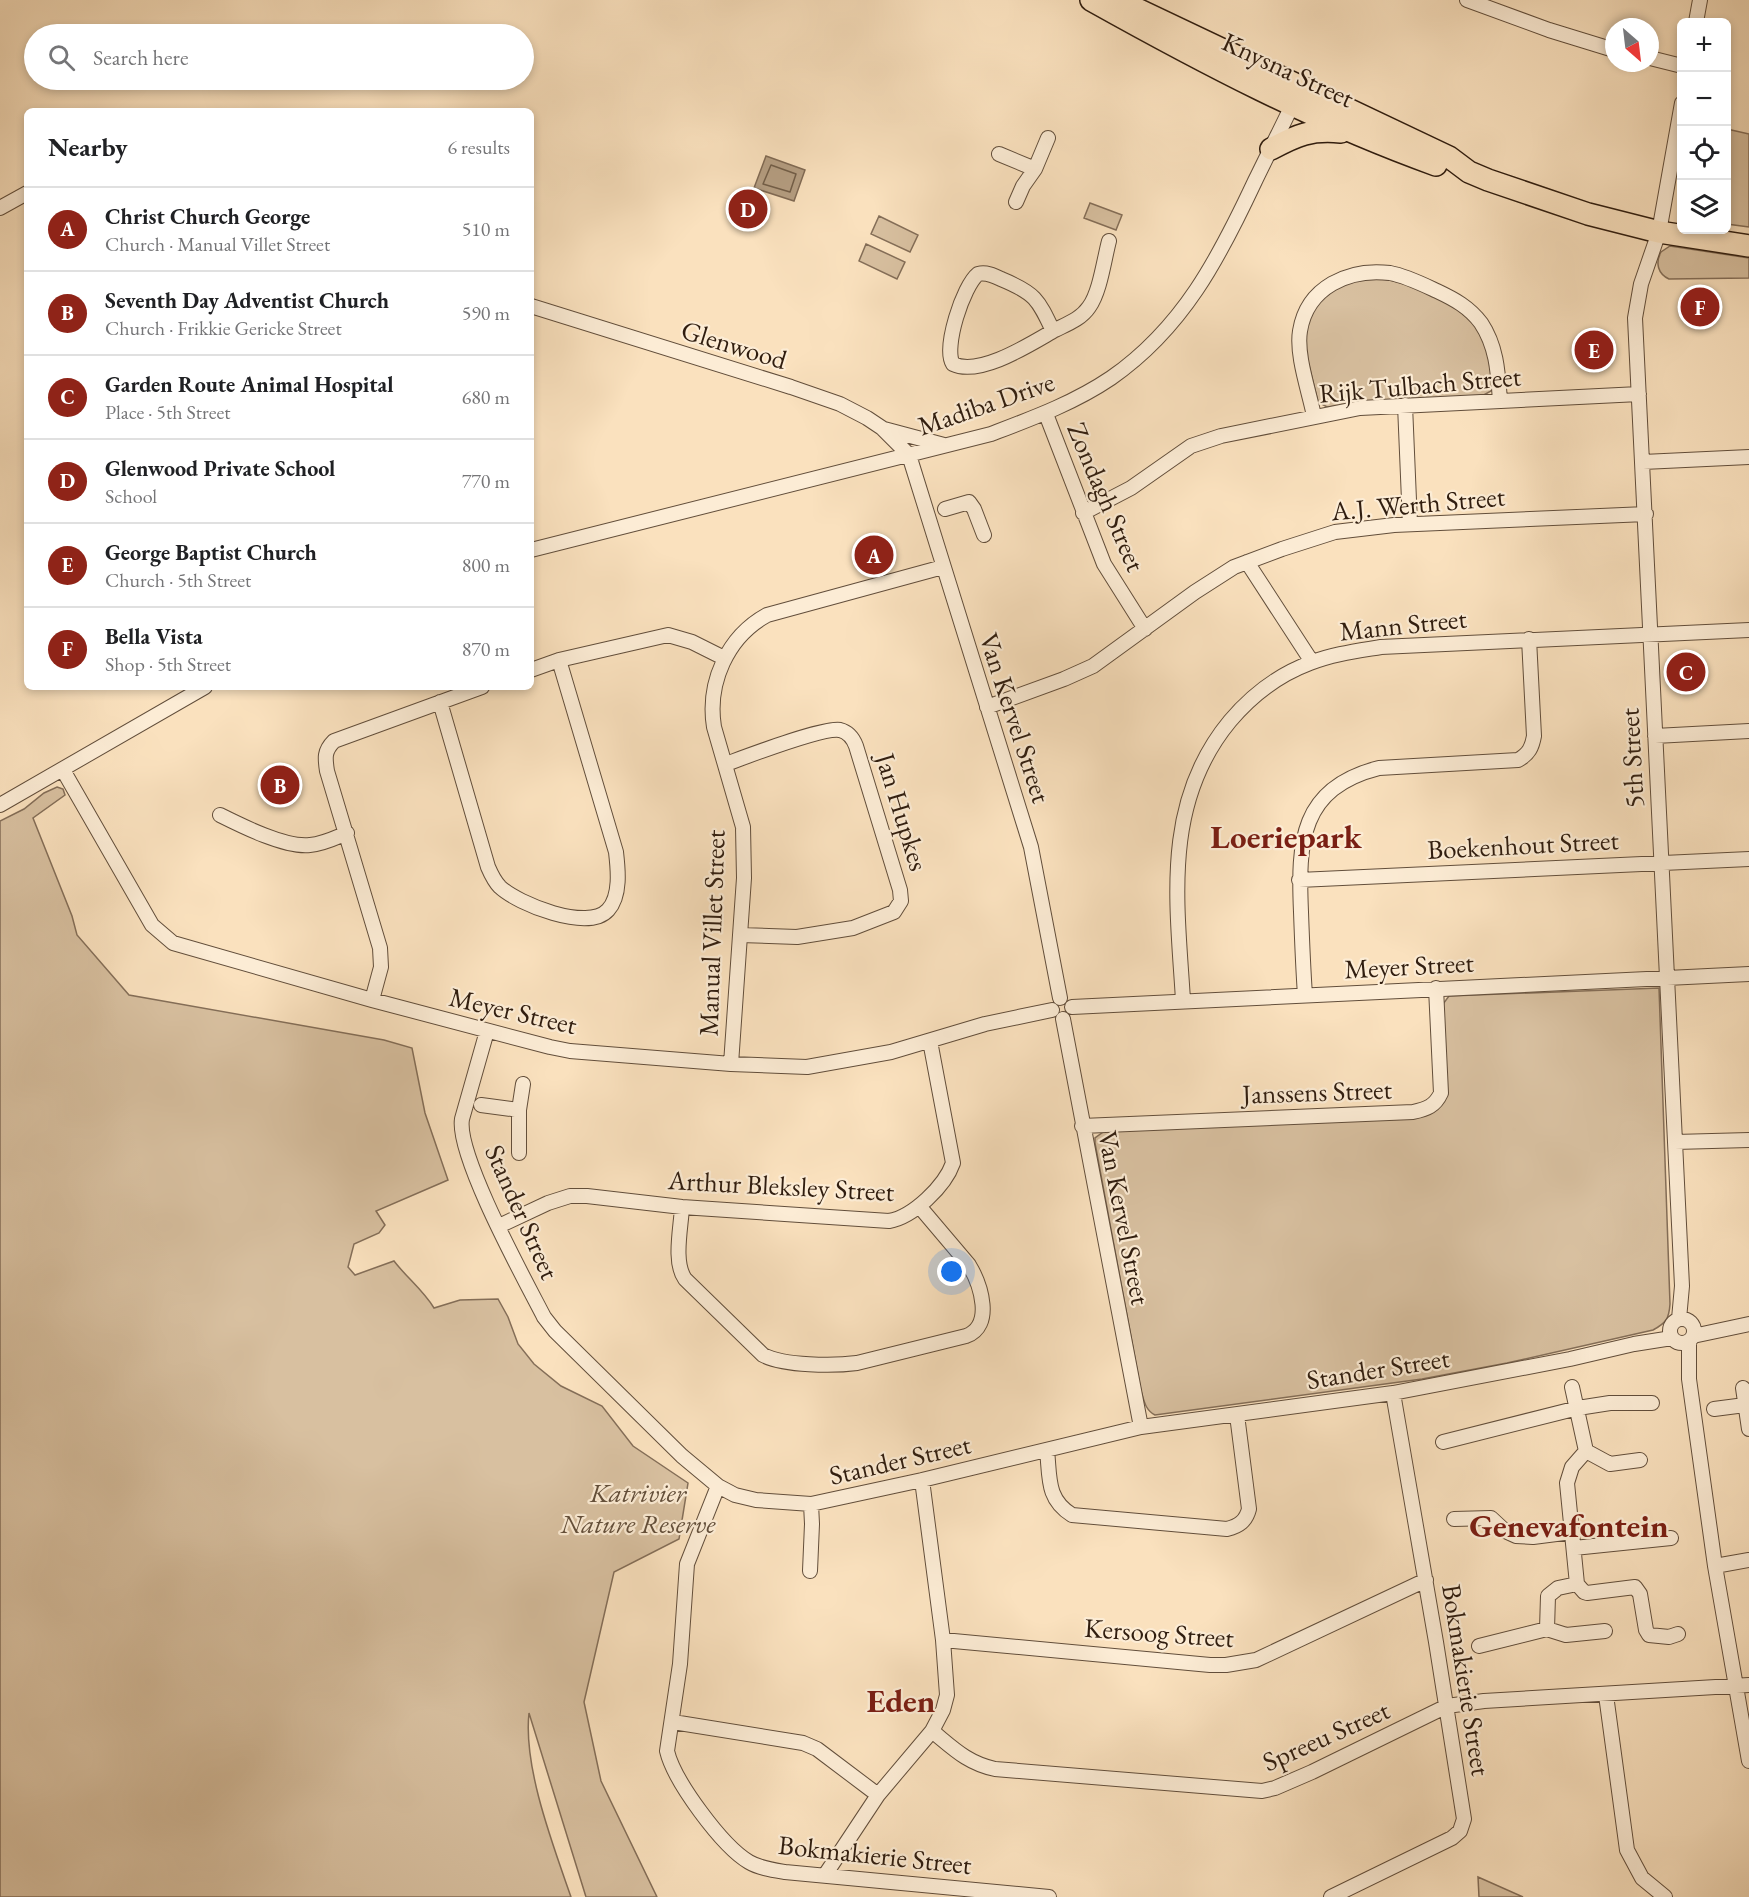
<!DOCTYPE html>
<meta charset="utf-8">
<style>
:root{--surface:#fff;--page:#f2f2f2;--text:#202124;--muted:#757577;--line:#e0e0e0;--accent:#8f2418}
body{margin:0;font-family:"EB Garamond",serif;background:var(--page);color:var(--text)}
.controls{position:absolute;right:18px;top:18px;display:grid;overflow:hidden;border-radius:9px;box-shadow:0 3px 9px #0003}
.controls button{width:54px;height:54px;display:grid;place-items:center;padding:0;border:0;border-bottom:2px solid var(--line);background:var(--surface);color:var(--text);font:30px sans-serif}
.compass{position:absolute;left:1605px;top:18px;width:54px;height:54px;border-radius:50%;background:var(--surface);box-shadow:0 3px 9px #0003;rotate:152deg}
.you{position:absolute;left:952px;top:1272px;width:21px;height:21px;margin:-15px;border:4px solid #fff;border-radius:50%;background:#1a73e8;box-shadow:0 0 0 9px #1a73e833}
.badge{display:grid;place-items:center;width:39px;height:39px;border-radius:50%;background:var(--accent);color:#fff;font-size:20px;font-weight:700}
.pin{position:absolute;translate:-50% -50%;border:3px solid #fff;box-shadow:0 2px 6px #0006}
.list{margin:0;padding:0;list-style:none}
h2{display:flex;justify-content:space-between;align-items:center;height:78px;margin:0;padding:0 24px;font-size:26px}
h2 small{font-size:20px;font-weight:400;color:var(--muted)}
.list li{display:grid;grid-template-columns:39px 1fr auto;gap:18px;align-items:center;box-sizing:border-box;height:84px;padding:0 24px;border-top:2px solid var(--line)}
.list b{display:block;font-size:22px;white-space:nowrap}
.list p{margin:0;font-size:20px;white-space:nowrap;color:var(--muted)}
.list em{font-size:20px;font-style:normal;color:var(--muted)}
.icon{flex:none;width:33px;height:33px;fill:none;stroke:currentColor;stroke-width:2;stroke-linecap:round;stroke-linejoin:round}
.map{position:relative;flex:none;width:1749px;height:1897px;overflow:hidden}
.search{position:absolute;background:var(--surface);box-shadow:0 3px 9px #0003;left:24px;top:24px;width:510px;height:66px;display:flex;align-items:center;gap:15px;box-sizing:border-box;padding:0 21px;border-radius:33px;color:var(--muted);font-size:22px}
.panel{position:absolute;background:var(--surface);box-shadow:0 3px 9px #0003;left:24px;top:108px;width:510px;height:582px;border-radius:9px}
.map>svg:first-child{display:block}
.green{fill:#d8c0a0;stroke:#846e58;stroke-width:1.5}
.water{fill:#b59e82;stroke:#806a54;stroke-width:1.5}
.lines{fill:none;stroke-linecap:round;stroke-linejoin:round}
.shore{stroke:#725e48;stroke-width:1.5}
.minor-casing{stroke:#624e3b;stroke-width:16}
.highway-casing{stroke:#301d0f;stroke-width:24}
.minor{stroke:#fcecd5;stroke-width:14}
.highway{stroke:#fae1be;stroke-width:21}
.labels{text-anchor:middle;stroke-width:4.5;stroke-linejoin:round;paint-order:stroke}
.street-label{font-size:27px;fill:#301d0f;stroke:#fcecd5}
.park-label{font-size:27px;font-style:italic;fill:#624e3a;stroke:#fcecd5}
.district-label{font-size:33px;font-weight:bold;fill:#7a1f14;stroke:#fcecd5}
</style>
<div class="map">
<svg width="1749" height="1897" viewBox="0 0 1749 1897">
<rect width="100%" height="100%" fill="#fae1be"/>
<filter id="stains"><feTurbulence type="fractalNoise" baseFrequency=".00333" numOctaves="4"/><feColorMatrix values="0 0 0 0 .2 0 0 0 0 .09 0 0 0 0 .02 0 0 0 .5 -.17"/></filter>
<radialGradient id="worn" r=".72"><stop offset=".6" stop-color="#630" stop-opacity="0"/><stop offset="1" stop-color="#630" stop-opacity=".3"/></radialGradient>
<path class="green" d="M 1727,129 L 1749,134 L 1749,227 L 1727,224 Z
M 1090,203 L 1122,215 L 1116,230 L 1084,218 Z
M 879,216 L 918,235 L 910,252 L 871,234 Z
M 866,244 L 905,262 L 897,279 L 859,261 Z
M 1670,246 L 1749,258 L 1749,278 L 1669,279 C 1658,274 1655,263 1661,252 Z
M 1372,278 C 1409,279 1472,307 1487,344 C 1492,356 1491,373 1493,385 L 1491,391 L 1482,396 L 1373,402 L 1327,407 L 1318,402 L 1304,345 L 1310,313 L 1323,297 L 1347,282 Z
M 57,787 L 63,789 L 65,795 L 33,818 L 72,916 L 77,935 L 129,995 L 384,1040 L 412,1048 L 425,1113 L 448,1180 L 376,1211 L 385,1225 L 379,1233 L 354,1244 L 348,1267 L 355,1275 L 394,1261 C 407,1278 423,1290 434,1308 L 460,1300 L 498,1299 L 508,1317 L 518,1344 L 534,1364 L 561,1386 L 602,1406 L 633,1446 L 688,1483 L 679,1539 L 614,1572 L 584,1702 L 601,1781 L 657,1897 L 586,1897 L 529,1713 C 523,1767 553,1845 571,1897 L 0,1897 L 0,821 L 24,809 L 44,793 Z
M 1659,988 L 1670,1304 C 1669,1319 1666,1323 1653,1330 L 1507,1363 L 1422,1379 L 1155,1415 C 1145,1410 1144,1400 1141,1391 L 1095,1143 L 1095,1138 L 1106,1130 L 1436,1109 L 1443,1004 L 1449,996 Z
M 1478,1877 L 1523,1897 L 1479,1897 Z"/>
<path class="water" d="M 766,156 L 805,170 L 794,201 L 754,188 Z"/>
<g class="lines">
<path class="shore" d="M 771,165 L 796,174 L 790,192 L 763,184 Z"/>
<g class="minor-casing">
<path id="minor" d="M 1467,0 L 1549,30 L 1614,50
M 1696,22 L 1700,0
M 1650,58 L 1682,66
M 999,154 L 1035,169 L 1023,186 L 1016,202
M 1035,169 L 1048,138
M 0,208 L 27,193
M 531,306 L 791,387 L 840,404 L 867,418 L 882,428 L 909,455 L 1031,847 L 1060,998
M 1053,331 C 1038,299 1035,293 1001,279 C 993,275 986,272 978,274 C 963,286 943,348 953,364 C 980,377 1032,343 1055,330 C 1067,324 1081,319 1089,307 C 1100,292 1104,260 1109,241
M 1405,405 L 1410,524
M 1046,414 L 1104,564 L 1145,629
M 1314,416 C 1309,391 1296,355 1300,331 C 1307,287 1349,268 1390,273 C 1406,276 1422,284 1437,291 C 1454,299 1469,307 1481,323 C 1497,347 1498,373 1500,401
M 884,429 L 944,445
M 1643,462 L 1749,457
M 945,509 L 969,502 L 974,509 L 984,535
M 1083,513 L 1131,488 L 1191,446 L 1221,436 L 1360,408 L 1639,394
M 531,550 L 991,434 C 1033,418 1074,403 1111,378 C 1183,328 1219,258 1255,181 C 1268,154 1282,127 1295,99
M 1247,562 L 1312,662
M 531,670 L 559,660 L 668,635 L 692,642 L 724,658
M 440,702 L 488,867 C 491,874 494,881 500,887 C 518,904 588,932 608,910 C 621,896 618,869 616,852 L 559,660
M 987,707 L 1064,679 L 1093,666 L 1195,592 L 1234,567 L 1282,549 L 1335,532 L 1394,525 L 1646,514
M 1655,736 L 1749,731
M 726,764 C 745,757 823,727 840,730 C 848,732 853,738 856,746 L 900,890 L 901,901 L 894,912 L 853,928 L 797,937 L 740,935
M 63,770 L 152,925 L 173,943 L 372,1000 L 550,1047 L 570,1051 L 731,1064 L 807,1067 L 891,1052 L 985,1024 L 1052,1010
M 0,805 L 205,687
M 220,815 C 242,826 286,848 310,845 C 323,844 335,838 347,833
M 1299,880 L 1749,859
M 1305,995 C 1303,967 1302,940 1301,912 C 1298,842 1300,788 1379,768 L 1518,760 C 1529,754 1532,747 1534,736 L 1529,639
M 372,1000 L 381,967 L 380,948 L 327,771 C 325,758 324,751 334,741 L 482,687
M 1183,1000 C 1177,902 1162,803 1230,721 C 1252,695 1278,675 1310,663 C 1333,654 1357,651 1381,647 L 1749,630
M 1072,1007 L 1749,974
M 1063,1019 L 1141,1427
M 487,1031 L 462,1119 C 456,1155 525,1280 544,1317 L 555,1331 L 682,1456 L 718,1486 L 735,1495 L 756,1500 L 811,1504 L 922,1480 L 1141,1427 L 1393,1393 L 1570,1359 L 1634,1344 L 1672,1338
M 731,1064 L 744,878 L 743,827 L 714,727 C 707,683 727,637 767,615 L 943,567
M 481,1105 L 519,1110
M 1082,1126 L 1413,1112 C 1427,1109 1435,1106 1441,1093 L 1436,988
M 1675,1142 L 1749,1140
M 519,1153 L 519,1110 L 523,1084
M 682,1207 C 681,1228 673,1262 685,1279 L 763,1355 C 784,1366 834,1366 857,1363 L 966,1336 C 994,1326 981,1285 969,1265 L 919,1206
M 499,1226 L 548,1203 L 570,1196 L 587,1196 L 682,1207 L 889,1221 C 913,1217 945,1186 953,1163 L 930,1041
M1670 1331a12 12 0 1 1 24 0a12 12 0 1 1-24 0Z
M 1679,1319 L 1682,1286 L 1635,318 L 1641,284 L 1659,232 L 1682,103
M 1693,1336 L 1749,1324
M 1689,1342 L 1689,1379 L 1715,1566 L 1749,1761
M 1743,1388 L 1749,1429
M 1714,1409 L 1745,1405
M 1443,1442 L 1578,1408 L 1610,1403 L 1652,1403
M 1047,1450 C 1050,1477 1046,1499 1072,1515 L 1227,1529 C 1239,1526 1246,1521 1249,1509 L 1237,1415
M 1586,1451 L 1610,1464 L 1640,1460
M 718,1486 L 687,1564 L 680,1664 L 667,1751 C 674,1781 722,1846 749,1862 C 759,1868 773,1870 785,1872 L 1049,1897
M 1454,1519 L 1491,1518 L 1505,1531 L 1516,1536 L 1533,1537 L 1572,1532
M 1574,1548 L 1671,1538
M 1715,1566 L 1749,1560
M 810,1571 L 812,1524 L 811,1504
M 1577,1584 L 1584,1592 L 1587,1593 L 1635,1587 L 1640,1594 L 1646,1630 L 1649,1635 L 1669,1637 L 1678,1634
M 1547,1629 L 1566,1635 L 1605,1631
M 943,1640 L 1210,1665 L 1226,1665 L 1256,1660 L 1426,1580
M 1479,1646 L 1547,1629 L 1548,1596 L 1558,1588 L 1577,1584 L 1567,1483 L 1572,1467 L 1586,1451 L 1572,1387
M 1606,1695 L 1627,1850 L 1642,1878 L 1665,1897
M 673,1722 L 803,1743 L 817,1749 L 878,1795
M 932,1731 C 953,1748 967,1763 995,1769 L 1262,1791 L 1275,1788 L 1312,1772 L 1447,1706 L 1484,1701 L 1749,1685
M 825,1875 L 878,1795 L 932,1731 L 943,1710 L 947,1695 L 943,1640 L 922,1480
M 1331,1897 L 1452,1838 L 1460,1831 L 1464,1819 L 1436,1642 L 1393,1393"/>
</g>
<g class="highway-casing">
<path id="highway" d="M 1091,0 C 1202,62 1316,122 1436,165
M 1118,0 L 1449,157 L 1469,172 L 1488,180 L 1588,214 L 1659,232 L 1749,246
M 1271,149 C 1297,135 1311,129 1341,132"/>
</g>
<use href="#minor" class="minor"/>
<use href="#highway" class="highway"/>
</g>
<g class="labels">
<g class="street-label">
<text transform="translate(1288 70) rotate(25)" y="9">Knysna Street</text>
<text transform="translate(734 345) rotate(17)" y="9">Glenwood</text>
<text transform="translate(1420 385) rotate(-5)" y="9">Rijk Tulbach Street</text>
<text transform="translate(986 404) rotate(-19)" y="9">Madiba Drive</text>
<text transform="translate(1106 497) rotate(67)" y="9">Zondagh Street</text>
<text transform="translate(1418 504) rotate(-5)" y="9">A.J. Werth Street</text>
<text transform="translate(1403 625) rotate(-6)" y="9">Mann Street</text>
<text transform="translate(1015 718) rotate(72)" y="9">Van Kervel Street</text>
<text transform="translate(1632 758) rotate(-93)" y="9">5th Street</text>
<text transform="translate(902 812) rotate(73)" y="9">Jan Hupkes</text>
<text transform="translate(1523 845) rotate(-3)" y="9">Boekenhout Street</text>
<text transform="translate(712 933) rotate(-88)" y="9">Manual Villet Street</text>
<text transform="translate(1409 966) rotate(-3)" y="9">Meyer Street</text>
<text transform="translate(513 1011) rotate(13)" y="9">Meyer Street</text>
<text transform="translate(1317 1092) rotate(-2)" y="9">Janssens Street</text>
<text transform="translate(781 1186) rotate(3)" y="9">Arthur Bleksley Street</text>
<text transform="translate(522 1212) rotate(66)" y="9">Stander Street</text>
<text transform="translate(1124 1218) rotate(79)" y="9">Van Kervel Street</text>
<text transform="translate(1378 1369) rotate(-9)" y="9">Stander Street</text>
<text transform="translate(900 1460) rotate(-13)" y="9">Stander Street</text>
<text transform="translate(1159 1633) rotate(4)" y="9">Kersoog Street</text>
<text transform="translate(1466 1680) rotate(81)" y="9">Bokmakierie Street</text>
<text transform="translate(1326 1736) rotate(-24)" y="9">Spreeu Street</text>
<text transform="translate(875 1855) rotate(6)" y="9">Bokmakierie Street</text>
</g>
<g class="park-label">
<text x="638" y="1502">Katrivier<tspan x="638" dy="31">Nature Reserve</tspan></text>
</g>
<g class="district-label">
<text x="1286" y="848">Loeriepark</text>
<text x="1569" y="1537">Genevafontein</text>
<text x="901" y="1712">Eden</text>
</g>
</g>
<rect width="100%" height="100%" filter="url(#stains)"/>
<rect width="100%" height="100%" fill="url(#worn)"/>
</svg>
<div class="controls">
<button>+</button>
<button>−</button>
<button><svg class="icon" aria-label="locate" viewBox="0 0 24 24"><circle cx="12" cy="12" r="6"/><path d="M12 2v4M12 18v4M2 12h4M18 12h4"/></svg></button>
<button><svg class="icon" aria-label="layers" viewBox="0 0 24 24"><path d="M12 4l9 5-9 5-9-5zM3 14l9 5 9-5"/></svg></button>
</div>
<svg class="compass" viewBox="-18 -18 36 36"><path d="M0-13l5 13h-10z" fill="#e53935"/><path d="M0 13l5-13h-10z" fill="#757577"/></svg>
<div class="you"></div>
<div class="pin badge" style="left:874px;top:555px">A</div>
<div class="pin badge" style="left:280px;top:785px">B</div>
<div class="pin badge" style="left:1686px;top:672px">C</div>
<div class="pin badge" style="left:748px;top:209px">D</div>
<div class="pin badge" style="left:1594px;top:350px">E</div>
<div class="pin badge" style="left:1700px;top:307px">F</div>
<div class="search"><svg class="icon" aria-label="search" viewBox="0 0 24 24"><circle cx="10" cy="10" r="6"/><path d="M15 15l6 6"/></svg>Search here</div>
<section class="panel">
<h2>Nearby<small>6 results</small></h2>
<ul class="list">
<li><span class="badge">A</span><div><b>Christ Church George</b><p>Church · Manual Villet Street</p></div><em>510 m</em></li>
<li><span class="badge">B</span><div><b>Seventh Day Adventist Church</b><p>Church · Frikkie Gericke Street</p></div><em>590 m</em></li>
<li><span class="badge">C</span><div><b>Garden Route Animal Hospital</b><p>Place · 5th Street</p></div><em>680 m</em></li>
<li><span class="badge">D</span><div><b>Glenwood Private School</b><p>School</p></div><em>770 m</em></li>
<li><span class="badge">E</span><div><b>George Baptist Church</b><p>Church · 5th Street</p></div><em>800 m</em></li>
<li><span class="badge">F</span><div><b>Bella Vista</b><p>Shop · 5th Street</p></div><em>870 m</em></li>
</ul>
</section>
</div>
